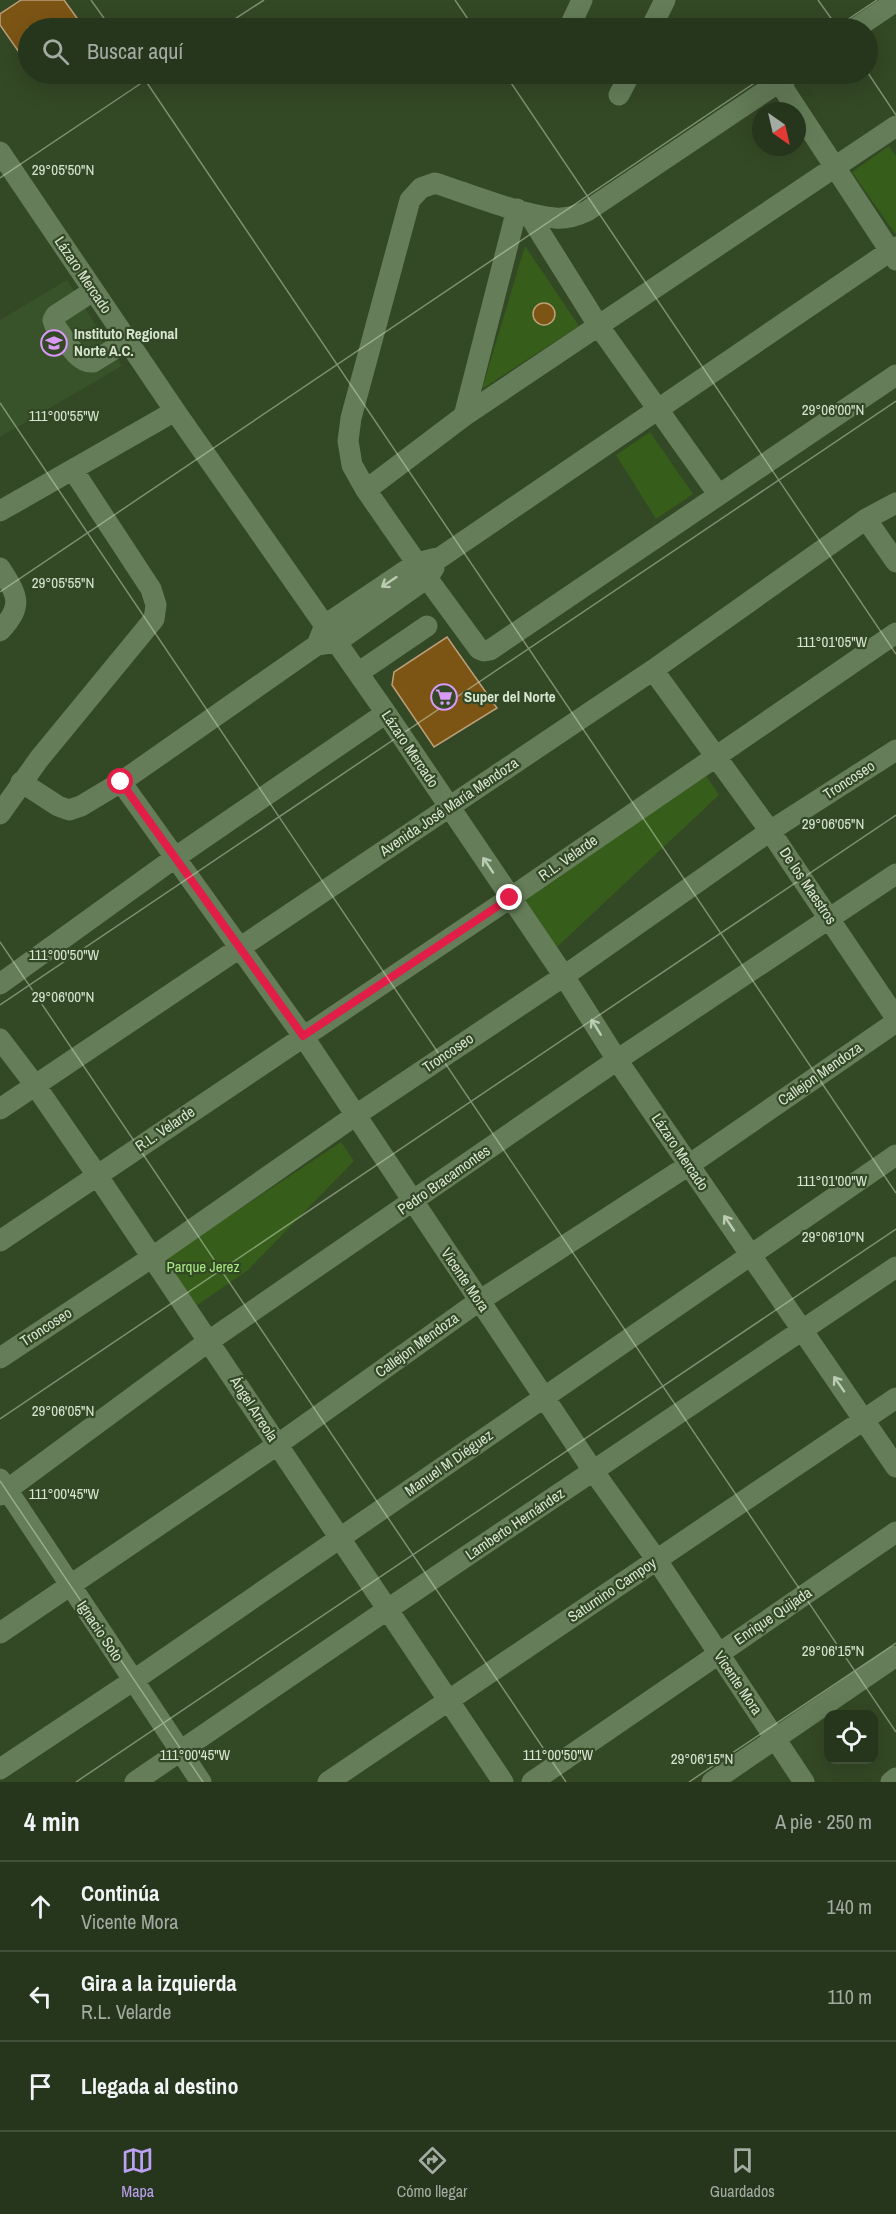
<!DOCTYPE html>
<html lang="es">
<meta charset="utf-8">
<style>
:root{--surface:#26361c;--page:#324129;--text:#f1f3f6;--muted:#a4aba3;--line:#42503b;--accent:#bca0f2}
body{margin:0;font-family:"Archivo Narrow",sans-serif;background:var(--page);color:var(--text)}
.controls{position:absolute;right:18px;bottom:18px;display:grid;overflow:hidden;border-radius:12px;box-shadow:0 6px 24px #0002}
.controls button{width:54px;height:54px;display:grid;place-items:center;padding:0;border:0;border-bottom:2px solid var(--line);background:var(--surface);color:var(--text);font:30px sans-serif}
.compass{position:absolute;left:752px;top:102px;width:54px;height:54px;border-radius:50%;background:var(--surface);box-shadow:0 6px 24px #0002;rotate:146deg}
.stop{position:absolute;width:18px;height:18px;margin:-14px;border:4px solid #e11d48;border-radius:50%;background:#fff}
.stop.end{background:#e11d48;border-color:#fff;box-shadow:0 2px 6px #0008}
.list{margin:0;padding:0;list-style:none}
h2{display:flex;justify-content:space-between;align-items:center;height:78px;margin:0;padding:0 24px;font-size:26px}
h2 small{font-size:20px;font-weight:400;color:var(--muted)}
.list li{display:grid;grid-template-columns:39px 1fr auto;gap:18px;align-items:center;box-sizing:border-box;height:90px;padding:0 24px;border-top:2px solid var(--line)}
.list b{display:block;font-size:22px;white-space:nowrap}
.list p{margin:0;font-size:20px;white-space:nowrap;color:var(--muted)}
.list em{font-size:20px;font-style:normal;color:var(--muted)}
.icon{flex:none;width:33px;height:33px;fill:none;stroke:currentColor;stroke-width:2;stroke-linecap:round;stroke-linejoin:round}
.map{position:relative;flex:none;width:896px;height:1782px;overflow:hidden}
.search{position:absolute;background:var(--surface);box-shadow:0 6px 24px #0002;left:18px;right:18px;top:18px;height:66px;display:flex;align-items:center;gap:15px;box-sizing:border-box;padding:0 21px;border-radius:33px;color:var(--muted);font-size:22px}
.sheet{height:348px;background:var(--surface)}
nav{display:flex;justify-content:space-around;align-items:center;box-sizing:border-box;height:84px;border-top:2px solid var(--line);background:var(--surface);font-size:16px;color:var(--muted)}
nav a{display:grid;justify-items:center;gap:3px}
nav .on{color:var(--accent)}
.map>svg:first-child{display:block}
.built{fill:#385229}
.green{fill:#365d1a}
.building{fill:#7c5514;stroke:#bc9f79;stroke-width:1.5}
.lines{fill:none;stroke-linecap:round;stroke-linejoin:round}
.minor{stroke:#657d58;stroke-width:21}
.oneway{stroke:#bbccb3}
.route{stroke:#e11d48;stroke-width:8}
.ticks{fill:none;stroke:#d8e6d1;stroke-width:1.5;stroke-opacity:0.45}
.labels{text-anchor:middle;stroke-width:4.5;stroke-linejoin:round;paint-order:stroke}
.street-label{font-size:15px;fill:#d8e6d1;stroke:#334825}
.poi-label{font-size:15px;font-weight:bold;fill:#d8e6d1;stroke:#334825;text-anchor:start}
.park-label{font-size:15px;fill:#a9e783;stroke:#334825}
.ticks-label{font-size:15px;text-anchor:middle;fill:#d8e6d1;stroke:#334825;stroke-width:4.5;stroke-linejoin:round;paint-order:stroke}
</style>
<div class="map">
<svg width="896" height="1782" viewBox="0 0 896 1782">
<rect width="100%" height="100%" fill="#334825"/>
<path class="built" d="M 67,280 L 122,366 L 0,437 L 0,320 Z"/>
<path class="green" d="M 889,146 L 896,156 L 896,235 L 852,172 Z
M 525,246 L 579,326 L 482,389 Z
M 650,432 L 693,494 L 656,519 L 616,455 Z
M 705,774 L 719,795 L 557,947 L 524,898 Z
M 341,1142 L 354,1161 L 248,1270 L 196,1306 L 163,1260 Z"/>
<path class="building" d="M 21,0 L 64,0 L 77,18 L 61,28 L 28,28 L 28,50 L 21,55 L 0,25 L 0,14 Z
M533 314a11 11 0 1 1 22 0a11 11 0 1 1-22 0Z
M 447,637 L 497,708 L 434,747 L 392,685 L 394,672 Z"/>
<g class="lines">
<path class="minor" d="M 569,28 L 582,0
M 651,28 L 665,0
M 856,28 L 896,1
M 791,74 L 779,82 L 896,260
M 779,82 L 587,211 C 576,216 567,219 555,218 C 521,215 469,194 435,183 L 421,188 L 410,200 L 351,418 L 348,441 L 352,465 L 366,490 L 427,578 L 479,649 L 484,651 L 490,650 L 896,375
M 619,95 L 630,74
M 0,152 L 175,411 L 386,713 L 564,976 L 617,1060 L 896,1467
M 528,213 L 598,325 L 718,494
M 93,291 L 56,315 L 53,320 L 55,326 C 64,337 77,364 93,362 L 127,341
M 464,416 L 517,209
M 366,490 L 464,416 L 896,126
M 0,511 L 175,411
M 866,519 L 896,562
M 0,568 C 18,596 24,605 0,631
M 317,645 L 325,625 L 417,563 L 441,557 L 896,247
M 653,670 L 770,831 L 896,1018
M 358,673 L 427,626
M 21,782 L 58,806 L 69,810 L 81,806 L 121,782 L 317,645 L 337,642 L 427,578 L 434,568
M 121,782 L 303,1036 L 594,1472 L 656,1559 L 804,1782
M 0,814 L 39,759 L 154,619 L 156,605 L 151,589 L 73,470
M 0,984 L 176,857 L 386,713
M 0,1039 L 35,1085 L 97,1175 L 503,1782
M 0,1109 L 653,670 L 866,519 L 896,503
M 0,1241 L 510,898 L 896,633
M 0,1358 L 151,1258 L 356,1115 L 564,976 L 770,831 L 896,750
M 0,1479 L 201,1782
M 0,1495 L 209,1341 L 617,1060 L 896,874
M 0,1633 L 277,1445 L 479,1301 L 689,1165 L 896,1022
M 0,1769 L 134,1680 L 896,1155
M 135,1782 L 388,1609 L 896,1267
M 328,1782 L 896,1398
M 532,1782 L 896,1532
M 712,1782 L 896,1656
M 891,1782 L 896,1778"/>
</g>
<defs><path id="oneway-shaft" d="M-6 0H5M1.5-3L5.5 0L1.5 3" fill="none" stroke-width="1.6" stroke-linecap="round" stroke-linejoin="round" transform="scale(1.5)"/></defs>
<g class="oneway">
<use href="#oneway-shaft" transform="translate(389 582) rotate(146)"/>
<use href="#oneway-shaft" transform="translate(488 865) rotate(-124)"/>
<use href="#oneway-shaft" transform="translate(596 1027) rotate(-122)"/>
<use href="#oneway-shaft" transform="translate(729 1223) rotate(-124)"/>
<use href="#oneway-shaft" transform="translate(839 1384) rotate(-125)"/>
</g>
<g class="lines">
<path class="route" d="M 121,782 L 303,1036 L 510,898"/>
</g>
<path class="ticks" d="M 91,0 L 111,28M 455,0 L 474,28M 818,0 L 838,28M 221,28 L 264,0M 835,28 L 877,0M 868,73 L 896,115M 141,74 L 896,1193M 505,74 L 896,654M 0,178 L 155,74M 0,403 L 896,1732M 0,592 L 768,74M 0,942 L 566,1782M 0,1005 L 896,401M 0,1419 L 896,815M 0,1481 L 203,1782M 76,1782 L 896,1229M 689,1782 L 896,1643"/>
<defs>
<g id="school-ring" transform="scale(1.35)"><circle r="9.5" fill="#334825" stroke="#d99af7" stroke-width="1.5"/><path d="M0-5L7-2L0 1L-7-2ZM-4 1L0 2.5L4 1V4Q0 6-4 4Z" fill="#d99af7"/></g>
<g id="supermarket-ring" transform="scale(1.35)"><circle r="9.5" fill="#334825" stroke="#d99af7" stroke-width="1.5"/><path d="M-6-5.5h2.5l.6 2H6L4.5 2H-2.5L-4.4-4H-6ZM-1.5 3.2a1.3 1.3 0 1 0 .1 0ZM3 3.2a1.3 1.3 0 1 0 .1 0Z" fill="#d99af7"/></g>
</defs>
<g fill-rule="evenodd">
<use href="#school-ring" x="54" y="343"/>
<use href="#supermarket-ring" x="444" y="697"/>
</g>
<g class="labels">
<g class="street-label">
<text transform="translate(83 275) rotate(56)" y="5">Lázaro Mercado</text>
<text transform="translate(410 749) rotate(56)" y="5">Lázaro Mercado</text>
<text transform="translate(849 780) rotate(-33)" y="5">Troncoseo</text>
<text transform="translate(449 807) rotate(-34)" y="5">Avenida José María Mendoza</text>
<text transform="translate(568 858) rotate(-35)" y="5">R.L. Velarde</text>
<text transform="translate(808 886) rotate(56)" y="5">De los Maestros</text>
<text transform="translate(448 1053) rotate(-34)" y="5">Troncoseo</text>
<text transform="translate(820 1074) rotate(-35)" y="5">Callejon Mendoza</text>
<text transform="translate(165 1129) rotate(-34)" y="5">R.L. Velarde</text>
<text transform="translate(680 1152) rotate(56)" y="5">Lázaro Mercado</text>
<text transform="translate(444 1180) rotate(-35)" y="5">Pedro Bracamontes</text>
<text transform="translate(465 1280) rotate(56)" y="5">Vicente Mora</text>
<text transform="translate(46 1327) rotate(-33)" y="5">Troncoseo</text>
<text transform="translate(417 1345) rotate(-36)" y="5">Callejon Mendoza</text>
<text transform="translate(254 1409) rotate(57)" y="5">Ángel Arreola</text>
<text transform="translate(449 1463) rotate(-35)" y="5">Manuel M Diéguez</text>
<text transform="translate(515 1524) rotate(-34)" y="5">Lamberto Hernández</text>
<text transform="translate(612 1590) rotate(-34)" y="5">Saturnino Campoy</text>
<text transform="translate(773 1616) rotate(-34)" y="5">Enrique Quijada</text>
<text transform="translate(100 1631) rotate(56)" y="5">Ignacio Soto</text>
<text transform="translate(738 1683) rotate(56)" y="5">Vicente Mora</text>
</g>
<g class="poi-label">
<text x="74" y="339">Instituto Regional<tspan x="74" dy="17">Norte A.C.</tspan></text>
<text x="464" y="702">Super del Norte</text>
</g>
<g class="park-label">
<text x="203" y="1272">Parque Jerez</text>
</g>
</g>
<g class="ticks-label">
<text x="63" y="175">29°05'50"N</text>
<text x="833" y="415">29°06'00"N</text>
<text x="64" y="421">111°00'55"W</text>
<text x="63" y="588">29°05'55"N</text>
<text x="832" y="647">111°01'05"W</text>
<text x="833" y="829">29°06'05"N</text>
<text x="64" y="960">111°00'50"W</text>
<text x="63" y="1002">29°06'00"N</text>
<text x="832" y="1186">111°01'00"W</text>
<text x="833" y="1242">29°06'10"N</text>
<text x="63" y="1416">29°06'05"N</text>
<text x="64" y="1499">111°00'45"W</text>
<text x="833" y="1656">29°06'15"N</text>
<text x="195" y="1760">111°00'45"W</text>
<text x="558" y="1760">111°00'50"W</text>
<text x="702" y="1764">29°06'15"N</text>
</g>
</svg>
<div class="controls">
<button><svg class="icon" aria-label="locate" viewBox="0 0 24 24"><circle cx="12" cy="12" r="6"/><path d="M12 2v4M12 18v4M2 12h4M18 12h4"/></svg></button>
</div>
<svg class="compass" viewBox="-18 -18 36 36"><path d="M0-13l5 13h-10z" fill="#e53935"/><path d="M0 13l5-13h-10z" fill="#a4aba3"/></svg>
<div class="stop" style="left:121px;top:782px"></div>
<div class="stop end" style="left:510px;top:898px"></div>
<div class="search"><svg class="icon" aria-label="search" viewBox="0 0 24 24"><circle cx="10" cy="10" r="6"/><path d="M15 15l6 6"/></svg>Buscar aquí</div>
</div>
<section class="sheet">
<h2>4 min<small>A pie · 250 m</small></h2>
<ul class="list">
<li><svg class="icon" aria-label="ahead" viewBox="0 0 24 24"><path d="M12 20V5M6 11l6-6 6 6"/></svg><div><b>Continúa</b><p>Vicente Mora</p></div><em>140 m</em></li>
<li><svg class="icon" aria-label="left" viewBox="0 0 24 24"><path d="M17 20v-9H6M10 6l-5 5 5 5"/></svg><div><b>Gira a la izquierda</b><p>R.L. Velarde</p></div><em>110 m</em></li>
<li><svg class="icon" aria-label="arrive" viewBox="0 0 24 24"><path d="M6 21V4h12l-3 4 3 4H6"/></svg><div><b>Llegada al destino</b></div></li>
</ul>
</section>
<nav>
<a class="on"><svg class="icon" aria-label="map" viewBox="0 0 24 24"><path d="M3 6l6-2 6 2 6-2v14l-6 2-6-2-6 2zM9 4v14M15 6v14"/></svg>Mapa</a>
<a><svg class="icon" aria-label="directions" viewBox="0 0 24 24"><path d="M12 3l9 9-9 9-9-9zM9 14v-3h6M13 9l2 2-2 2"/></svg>Cómo llegar</a>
<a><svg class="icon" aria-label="saved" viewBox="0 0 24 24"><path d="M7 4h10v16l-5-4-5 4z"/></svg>Guardados</a>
</nav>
